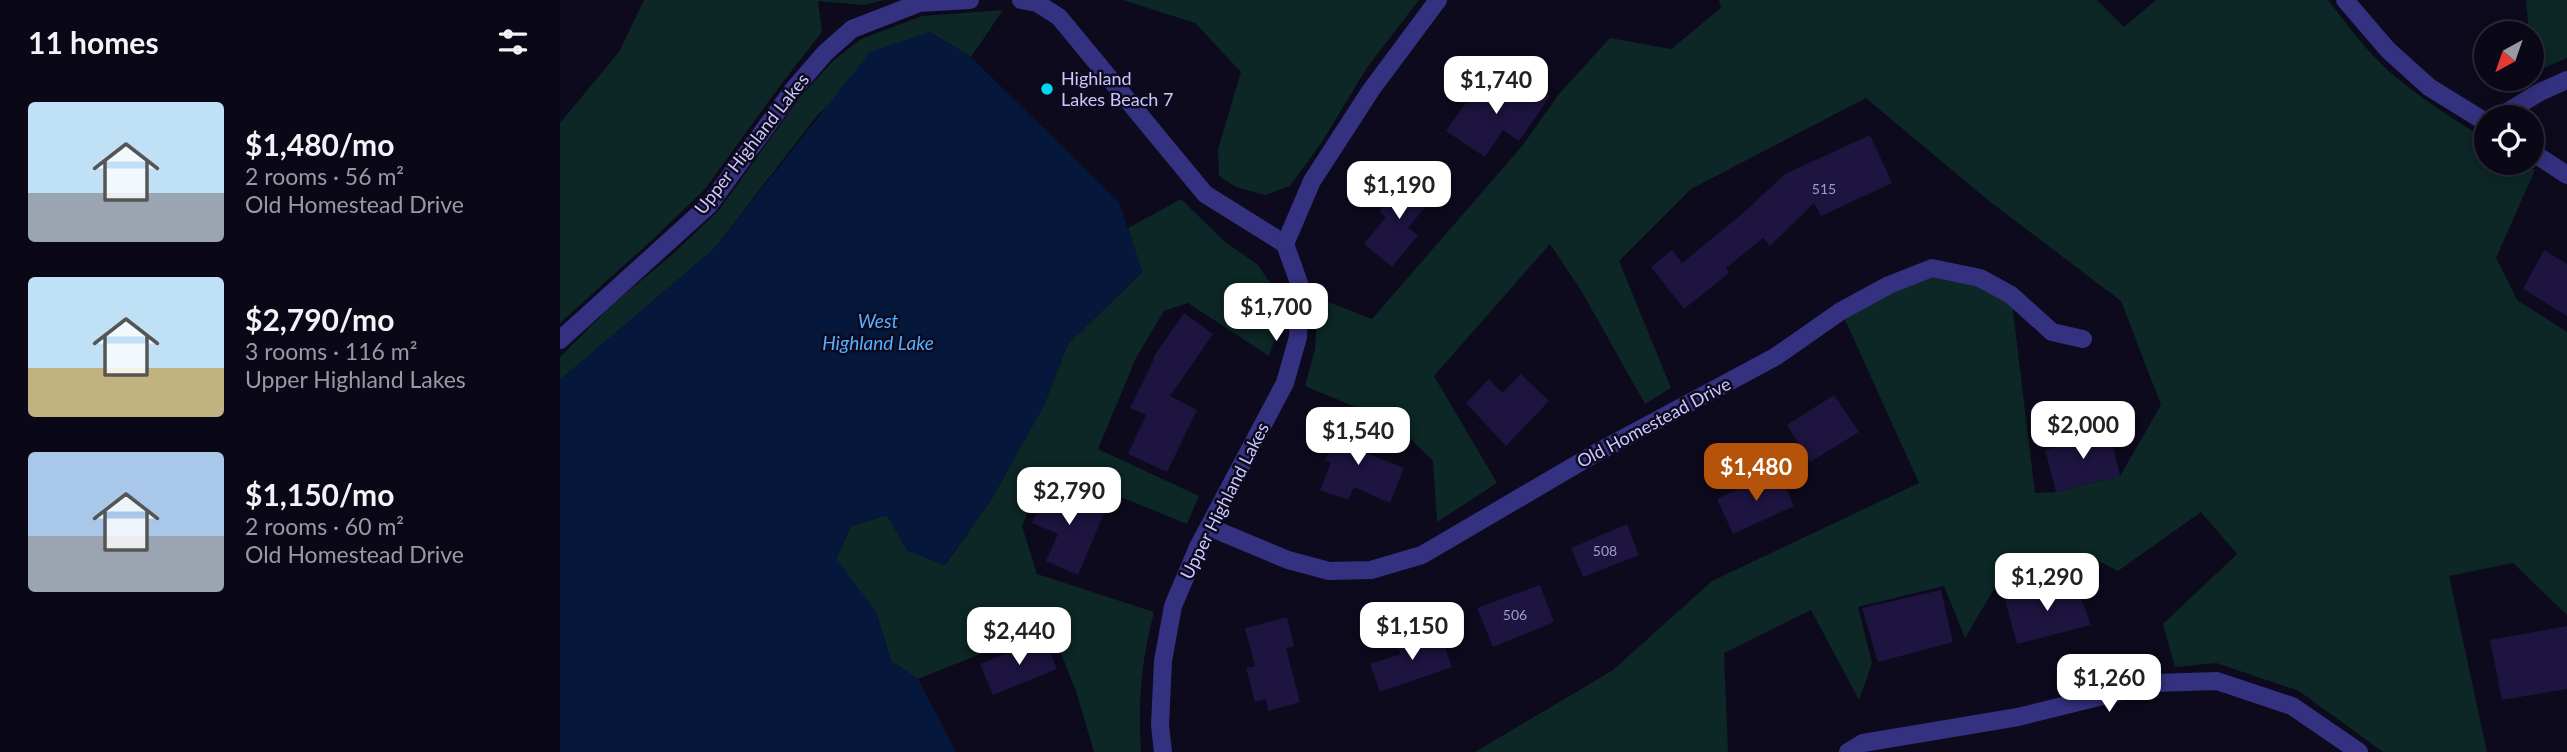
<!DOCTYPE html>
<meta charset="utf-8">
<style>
body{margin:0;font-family:Lato,sans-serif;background:#13111f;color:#f1f3f6;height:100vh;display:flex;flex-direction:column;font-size:26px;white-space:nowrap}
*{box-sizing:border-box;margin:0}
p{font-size:23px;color:#999aa1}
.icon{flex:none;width:38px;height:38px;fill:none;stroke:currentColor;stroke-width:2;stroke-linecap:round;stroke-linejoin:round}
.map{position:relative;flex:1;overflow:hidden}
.panel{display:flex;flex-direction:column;background:#0a0816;width:560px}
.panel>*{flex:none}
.needle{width:46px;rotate:220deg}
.tools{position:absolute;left:1914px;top:21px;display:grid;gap:14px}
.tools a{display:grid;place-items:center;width:70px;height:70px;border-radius:50%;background:#0a0816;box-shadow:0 4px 18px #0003,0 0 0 2px #2a2935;font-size:35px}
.price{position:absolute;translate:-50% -60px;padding:0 16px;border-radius:14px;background:#fff;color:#222;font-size:23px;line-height:46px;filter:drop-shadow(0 2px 4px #0008)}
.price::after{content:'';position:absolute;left:50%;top:42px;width:21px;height:16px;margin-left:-10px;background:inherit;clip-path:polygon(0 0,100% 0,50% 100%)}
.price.selected{background:#b45309;color:#fff}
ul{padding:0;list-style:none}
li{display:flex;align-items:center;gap:21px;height:175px;padding:0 28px}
li span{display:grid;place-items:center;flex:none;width:196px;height:140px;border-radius:7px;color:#555}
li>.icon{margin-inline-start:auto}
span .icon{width:84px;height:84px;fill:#fffc;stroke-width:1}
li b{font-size:30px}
h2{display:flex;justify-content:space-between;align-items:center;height:84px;padding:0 28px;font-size:30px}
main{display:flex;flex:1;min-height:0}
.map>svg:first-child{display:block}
</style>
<main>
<section class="panel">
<h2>11 homes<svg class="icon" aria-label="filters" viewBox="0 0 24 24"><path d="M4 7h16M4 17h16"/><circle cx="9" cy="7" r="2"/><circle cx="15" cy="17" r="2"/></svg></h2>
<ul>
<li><span style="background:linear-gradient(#bfe0f5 65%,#9aa5b1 0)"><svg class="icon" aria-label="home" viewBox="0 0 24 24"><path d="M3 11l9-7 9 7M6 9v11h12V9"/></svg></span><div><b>$1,480/mo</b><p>2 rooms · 56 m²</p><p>Old Homestead Drive</p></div></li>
<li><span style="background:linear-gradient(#bfe0f5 65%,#c2b280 0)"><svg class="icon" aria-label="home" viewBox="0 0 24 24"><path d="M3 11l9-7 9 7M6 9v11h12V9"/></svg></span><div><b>$2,790/mo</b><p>3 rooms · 116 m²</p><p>Upper Highland Lakes</p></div></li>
<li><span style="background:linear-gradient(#a9c7e8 60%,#9aa5b1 0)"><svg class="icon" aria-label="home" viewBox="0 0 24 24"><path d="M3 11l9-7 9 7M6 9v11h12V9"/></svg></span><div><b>$1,150/mo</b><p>2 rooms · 60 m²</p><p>Old Homestead Drive</p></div></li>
</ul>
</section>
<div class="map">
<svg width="2007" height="752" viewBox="0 0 2007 752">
<rect width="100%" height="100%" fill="#0d0a1d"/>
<g fill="#0c2726">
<path d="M 84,0 L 324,0 L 304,5 L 258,1 L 262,32 L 222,83 L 145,189 L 92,240 L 0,323 L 0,123 L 59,52 Z"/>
<path d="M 563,0 L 859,0 L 806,69 L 762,142 L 730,186 L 705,195 L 676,187 L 659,176 L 658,149 L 681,72 L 635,23 Z"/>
<path d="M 1159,0 L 1537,0 L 1564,27 L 1596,0 L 1768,0 C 1789,27 1810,56 1837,78 C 1865,101 1896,121 1927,140 L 1927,163 L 1963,163 L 1975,170 L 1936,258 L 1957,300 L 2007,332 L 2007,615 L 1953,563 L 1889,576 L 1927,752 L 1823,752 L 1739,691 L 1656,663 L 1615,667 L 1603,624 L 1677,554 L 1641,512 L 1558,571 L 1527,555 L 1440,579 L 1405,638 L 1384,586 L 1298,607 L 1312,663 L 1299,700 L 1251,610 L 1164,653 L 1168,752 L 915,752 L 1053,670 L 1152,581 L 1359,483 L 1281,311 L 1372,268 L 1451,295 L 1475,493 L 1496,492 L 1560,476 L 1601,405 L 1561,301 L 1429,201 L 1306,98 L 1131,189 L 1059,261 L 1111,388 L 1085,404 L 1022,292 L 990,244 L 874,376 L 937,483 L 877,522 L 873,461 L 834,423 L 745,386 L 755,349 L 758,298 L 812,319 L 963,145 L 999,94 L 1050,38 L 1111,49 L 1161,8 Z"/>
<path d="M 1966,0 L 2007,0 L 2007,58 L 1984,68 L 1972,40 L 1972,33 L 1969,33 Z"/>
<path d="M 443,10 L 411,57 L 370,32 L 259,113 L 154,249 L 0,380 L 0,357 L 54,303 L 113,254 L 159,210 L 240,97 L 274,60 L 301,39 L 362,16 Z"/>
<path d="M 621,199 L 665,242 L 697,264 L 713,287 L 720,324 L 709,356 L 628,303 L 604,311 L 576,358 L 538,449 L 639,496 L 627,524 L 487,467 L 462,526 L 477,574 L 594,612 C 581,664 578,698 581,752 L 534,752 L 516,691 L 490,626 L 358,679 L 331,661 L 316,612 L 276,559 L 291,526 L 327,515 L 347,550 L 385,565 L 431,500 L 484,405 L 508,344 L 582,272 L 568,228 Z"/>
</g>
<path fill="#05183b" d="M 370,32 L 411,57 L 559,202 L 582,271 L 508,344 L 484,405 L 431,500 L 384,565 L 347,550 L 327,515 L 291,526 L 276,558 L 316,612 L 331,661 L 358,679 L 396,752 L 0,752 L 0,380 L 154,249 L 310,52 Z"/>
<g fill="#1d143f">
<path d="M 966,81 L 990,96 L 959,141 L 943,130 L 925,157 L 886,131 L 920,83 L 950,102 Z"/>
<path d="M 1310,135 L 1332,183 L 1261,216 L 1254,203 L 1210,246 L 1203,238 L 1166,268 L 1169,273 L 1124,309 L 1091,267 L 1112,250 L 1122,263 L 1182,214 L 1225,174 Z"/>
<path d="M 849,175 L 875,195 L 848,228 L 858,235 L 832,267 L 804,244 L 826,217 L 819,212 Z"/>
<path d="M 1984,250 L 2007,264 L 2007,316 L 1963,289 Z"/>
<path d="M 624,313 L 653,334 L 610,396 L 637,410 L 607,472 L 568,454 L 586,415 L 570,408 L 594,359 L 593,358 Z"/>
<path d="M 961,374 L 989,401 L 946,446 L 906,403 L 929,379 L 942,393 Z"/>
<path d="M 1274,395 L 1299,432 L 1250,462 L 1227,425 Z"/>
<path d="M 781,421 L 814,433 L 806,453 L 844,468 L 830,503 L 794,487 L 788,500 L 760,490 L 771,463 L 765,460 Z"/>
<path d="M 1549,429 L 1560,476 L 1496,492 L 1485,450 L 1499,446 L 1498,443 Z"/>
<path d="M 1218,471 L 1234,506 L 1173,534 L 1157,499 Z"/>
<path d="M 489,484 L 546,509 L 518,575 L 486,561 L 498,534 L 472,523 Z"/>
<path d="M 1067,524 L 1079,555 L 1023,577 L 1011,548 Z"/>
<path d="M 1515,581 L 1531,625 L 1457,644 L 1445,600 Z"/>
<path d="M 980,585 L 994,622 L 933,647 L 917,608 Z"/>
<path d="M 1381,590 L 1393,642 L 1318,662 L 1302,608 Z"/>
<path d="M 727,617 L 734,646 L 726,648 L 740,702 L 708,711 L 706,699 L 695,702 L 686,668 L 695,666 L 685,628 Z"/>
<path d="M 2007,626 L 2007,689 L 1942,700 L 1930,640 Z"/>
<path d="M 879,630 L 892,667 L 820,692 L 810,664 L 841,654 L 836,644 Z"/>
<path d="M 484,638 L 497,669 L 433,695 L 420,664 Z"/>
</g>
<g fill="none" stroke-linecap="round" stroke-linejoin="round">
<g stroke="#343180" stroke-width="18">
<path d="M 461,0 L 477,3 L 499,17 L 645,194 L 725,244 L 739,283 L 738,337 L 725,383 L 638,547 L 613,606 L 603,661 L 600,725 L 603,752"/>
<path d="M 1785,0 L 1828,50 L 1869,87 L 1927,123"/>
<path d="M 1939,117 L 1980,92 L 2007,80"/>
<path d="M 1972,152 L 2007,175"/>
<path d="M 725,244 L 752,181 L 811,90 L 878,0"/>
<path d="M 0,340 L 149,205 L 233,90 L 265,53 L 292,29 L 359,3 L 410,0"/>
<path d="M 649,527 L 728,560 L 769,571 L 811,570 L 862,555 L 1036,453 L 1215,357 L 1281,311 L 1329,285 L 1372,268 L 1420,278 L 1451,295 L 1492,332 L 1523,339"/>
<path d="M 1288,752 L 1303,743 L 1458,717 L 1595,683 L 1657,681 L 1732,706 L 1799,752"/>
</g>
</g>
<circle fill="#00d8f1" stroke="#0d0a1d" stroke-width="2.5" cx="487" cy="89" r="7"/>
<g text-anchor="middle" stroke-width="5" stroke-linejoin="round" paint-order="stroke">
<g font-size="14" fill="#a09acf">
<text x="1264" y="194">515</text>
<text x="1045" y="556">508</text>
<text x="955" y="620">506</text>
</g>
<g font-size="18" fill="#ccc6ff" stroke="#0d0a1d" text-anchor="start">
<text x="501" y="85">Highland<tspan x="501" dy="21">Lakes Beach 7</tspan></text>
</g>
<g font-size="18" fill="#ccc6ff" stroke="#0d0a1d">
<text transform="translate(192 144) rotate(-52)" y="6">Upper Highland Lakes</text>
<text transform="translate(1094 423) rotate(-28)" y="6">Old Homestead Drive</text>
<text transform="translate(665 501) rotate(-63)" y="6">Upper Highland Lakes</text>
</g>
<g font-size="19" font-style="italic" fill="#54afff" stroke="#0d0a1d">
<text x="318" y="328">West<tspan x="318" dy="22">Highland Lake</tspan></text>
</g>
</g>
</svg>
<div class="tools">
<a><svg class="needle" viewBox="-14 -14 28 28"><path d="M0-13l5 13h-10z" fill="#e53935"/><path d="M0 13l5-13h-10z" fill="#999aa1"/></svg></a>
<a><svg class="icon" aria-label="locate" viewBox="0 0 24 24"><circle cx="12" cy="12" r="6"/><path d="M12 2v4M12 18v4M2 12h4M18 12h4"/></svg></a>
</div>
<b class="price" style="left:936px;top:116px">$1,740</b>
<b class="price" style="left:839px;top:221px">$1,190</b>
<b class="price" style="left:716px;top:343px">$1,700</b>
<b class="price" style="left:1523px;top:461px">$2,000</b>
<b class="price" style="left:798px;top:467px">$1,540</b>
<b class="price selected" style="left:1196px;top:503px">$1,480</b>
<b class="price" style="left:509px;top:527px">$2,790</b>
<b class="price" style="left:1487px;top:613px">$1,290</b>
<b class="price" style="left:852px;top:662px">$1,150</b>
<b class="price" style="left:459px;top:667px">$2,440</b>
<b class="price" style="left:1549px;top:714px">$1,260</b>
</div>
</main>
